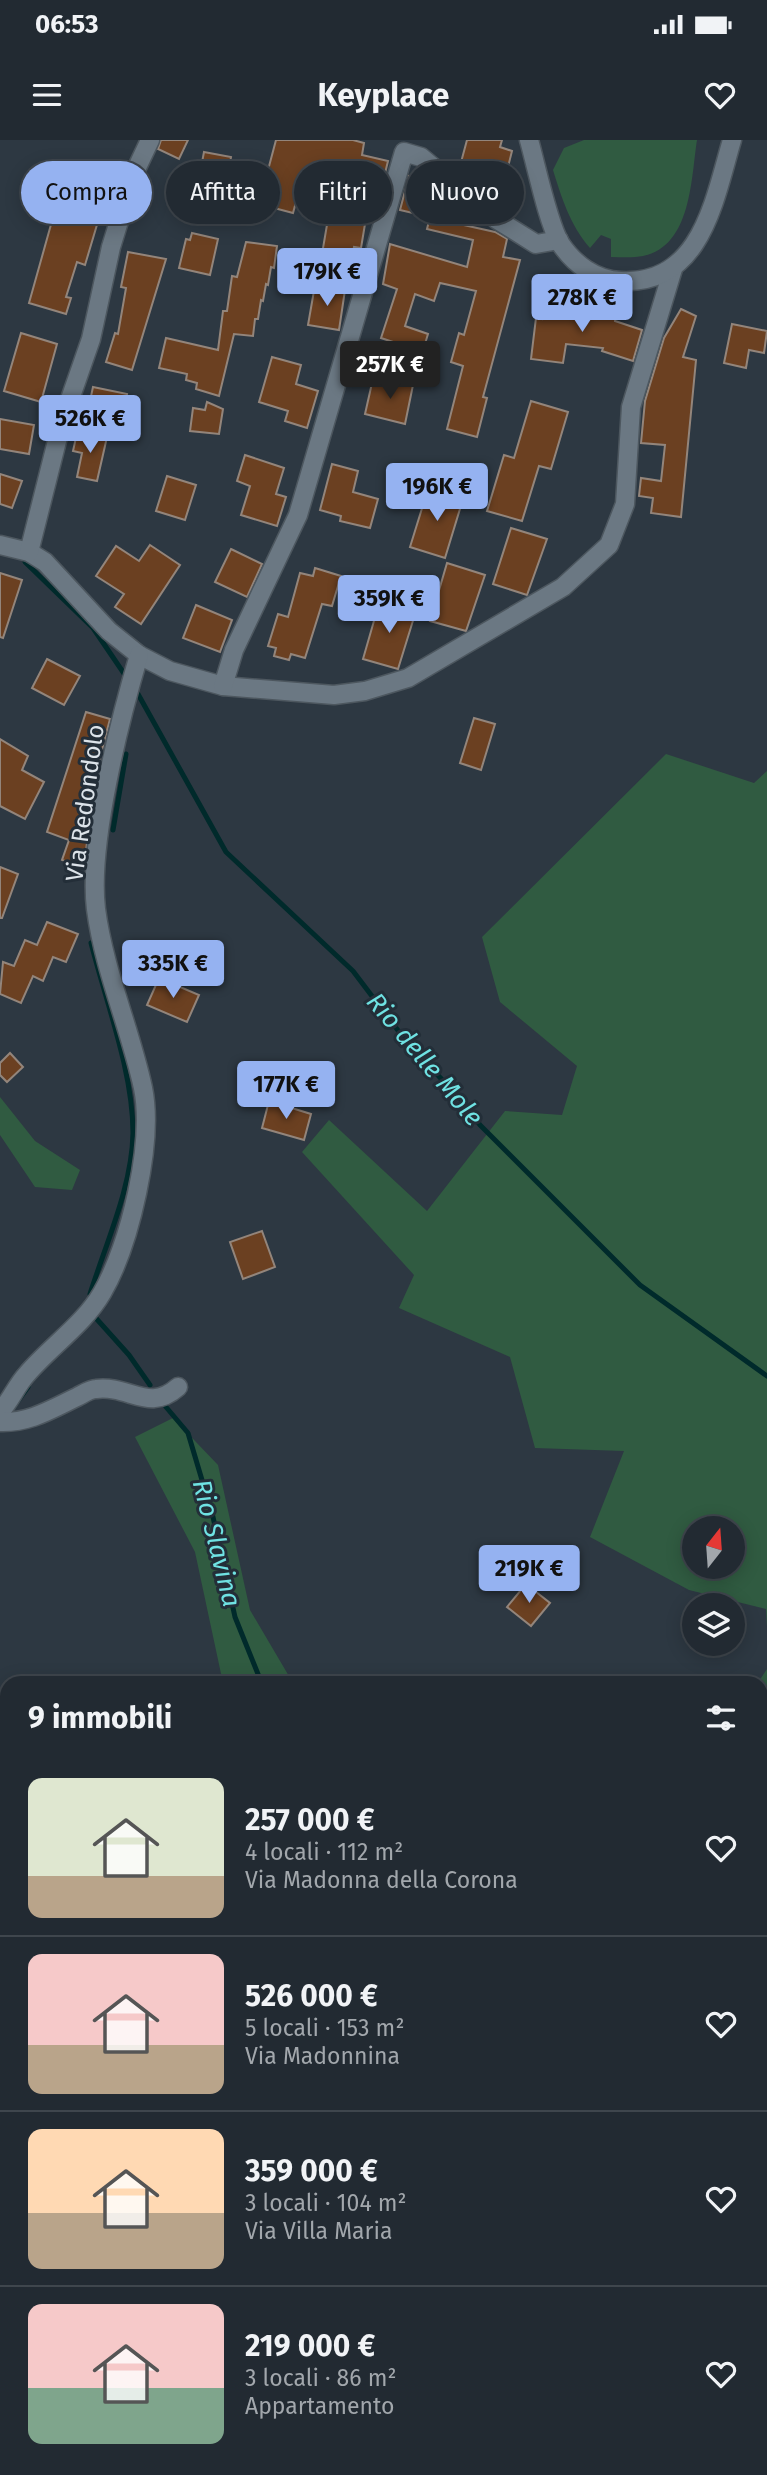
<!DOCTYPE html>
<html lang="it">
<meta charset="utf-8">
<style>
body{margin:0;font-family:"Fira Sans",sans-serif;background:#2e363e;color:#f1f3f6;height:100vh;display:flex;flex-direction:column;font-size:26px;white-space:nowrap}
*{box-sizing:border-box;margin:0}
p{font-size:23px;color:#a2a7ac}
.icon{flex:none;width:38px;height:38px;fill:none;stroke:currentColor;stroke-width:2;stroke-linecap:round;stroke-linejoin:round}
.map{position:relative;flex:1;overflow:hidden}
.sheet{position:absolute;left:0px;top:1536px;width:768px;height:800px;display:flex;flex-direction:column;background:#222a32;border-radius:21px 21px 0 0;box-shadow:0 4px 18px #0003,0 0 0 2px #3f464d}
.sheet>*{flex:none}
.guide{position:absolute;left:21px;top:21px;width:726px;height:63px;display:flex;gap:14px}
.needle{width:46px;rotate:17deg}
.controls{position:absolute;left:682px;top:1376px;display:grid;gap:14px}
.controls a{display:grid;place-items:center;width:63px;height:63px;border-radius:50%;background:#222a32;box-shadow:0 4px 18px #0003,0 0 0 2px #3f464d;font-size:35px}
.price{position:absolute;translate:-50% -60px;padding:0 16px;border-radius:7px;background:#95b2f1;color:#111;font-size:23px;line-height:46px;filter:drop-shadow(0 2px 4px #0008)}
.price::after{content:'';position:absolute;left:50%;top:42px;width:21px;height:16px;margin-left:-10px;background:inherit;clip-path:polygon(0 0,100% 0,50% 100%)}
.price.active{background:#222;color:#fff}
ul{padding:0;list-style:none}
li{display:flex;align-items:center;gap:21px;height:175px;padding:0 28px}
li+li{border-top:2px solid #3f464d}
li span{display:grid;place-items:center;flex:none;width:196px;height:140px;border-radius:14px;color:#555}
li>.icon{margin-inline-start:auto}
span .icon{width:84px;height:84px;fill:#fffc;stroke-width:1}
li b{font-size:30px}
h2{display:flex;justify-content:space-between;align-items:center;height:84px;padding:0 28px;font-size:30px}
.pill{padding:0 24px;border-radius:32px;background:#222a32;box-shadow:0 4px 18px #0003,0 0 0 2px #3f464d;font-size:24px;line-height:63px}
.pill.active{background:#95b2f1;color:#111}
.status{display:flex;justify-content:space-between;align-items:center;height:49px;padding:0 35px;background:#222a32;direction:ltr}
.status svg{height:19px;fill:currentColor}
header{display:flex;justify-content:space-between;align-items:center;height:91px;padding:0 28px;background:#222a32;font-size:32px;font-weight:700}
.map>svg:first-child{display:block}
</style>
<div class="status"><b>06:53</b><svg viewBox="0 0 49 12"><path d="M0 12V9h3v3zM5 12V6h3v6zM10 12V3h3v9zM15 12V0h3v12zM26 1h20v11H26zM47 4h2v5h-2z"/></svg></div>
<header><svg class="icon" aria-label="menu" viewBox="0 0 24 24"><path d="M4 6h16M4 12h16M4 18h16"/></svg>Keyplace<svg class="icon" aria-label="heart" viewBox="0 0 24 24"><path d="M12 20l-8-8c-3-5 5-10 8-4 3-6 11-1 8 4z"/></svg></header>
<div class="map">
<svg width="767" height="2335" viewBox="0 0 767 2335">
<rect width="100%" height="100%" fill="#2d3842"/>
<g fill="#305b41" fill-rule="evenodd">
<path d="M 584,0 L 697,0 C 691,37 692,106 643,116 C 633,118 621,117 611,117 L 611,99 L 601,95 L 590,108 C 570,85 562,59 553,30 L 564,8 Z"/>
<path d="M 666,614 L 754,643 L 767,631 L 767,1487 L 766,1469 L 689,1450 L 590,1397 L 624,1311 L 535,1308 L 510,1217 L 399,1168 L 414,1135 L 302,1012 L 329,980 L 427,1071 L 505,971 L 562,975 L 577,926 L 500,862 L 482,797 ZM 695,1388 L 733,1388 L 733,1426 L 695,1426 Z"/>
<path d="M 0,957 L 35,1001 L 80,1030 L 72,1050 L 35,1047 L 0,995 Z"/>
<path d="M 173,1278 L 218,1325 L 250,1470 L 293,1543 L 223,1543 L 195,1412 L 135,1297 Z"/>
<path d="M 767,1529 L 767,1717 L 761,1721 L 761,1544 L 757,1544 Z"/>
<path d="M 761,2019 L 767,2022 L 767,2335 L 437,2335 L 435,2329 L 761,2329 Z"/>
<path d="M 7,2193 L 7,2329 L 84,2329 L 79,2335 L 0,2335 L 0,2202 Z"/>
</g>
<g fill="none" stroke-linecap="round" stroke-linejoin="round">
<g stroke="#002a2b" stroke-width="5">
<path d="M 25,422 L 93,488 L 125,535"/>
<path d="M 138,554 L 226,712 L 353,831 L 406,901 L 461,960 L 480,985 L 640,1145 L 767,1236"/>
<path d="M 113,690 L 126,614"/>
<path d="M 90,1154 C 106,1103 132,1047 133,993 C 133,932 106,862 91,803"/>
<path d="M 94,1176 L 129,1215 L 150,1245"/>
<path d="M 166,1267 L 188,1293 L 213,1377 L 235,1477 L 262,1544"/>
<path d="M 7,1276 L 28,1247"/>
<path d="M 761,2048 L 767,2051"/>
</g>
</g>
<g fill="#6b4021" stroke="#93857b" stroke-width="2">
<path d="M 161,0 L 188,0 L 179,19 L 158,9 Z"/>
<path d="M 276,0 L 353,0 L 364,3 L 362,15 L 388,21 L 378,62 L 369,60 L 361,108 L 354,107 L 351,125 L 321,120 L 329,73 L 348,77 L 356,41 L 305,29 L 293,73 L 259,64 Z"/>
<path d="M 467,0 L 502,0 L 500,7 L 512,11 L 505,39 L 460,26 Z"/>
<path d="M 204,12 L 231,17 L 223,64 L 195,59 Z"/>
<path d="M 409,36 L 434,43 L 438,46 L 436,55 L 454,59 L 464,67 L 459,84 L 495,92 L 507,99 L 503,117 L 520,120 L 483,257 L 487,258 L 477,297 L 447,289 L 463,226 L 451,222 L 459,193 L 464,195 L 476,151 L 440,143 L 434,161 L 415,154 L 405,186 L 428,194 L 421,217 L 397,210 L 399,204 L 381,198 L 397,149 L 383,144 L 390,104 L 467,127 L 473,100 L 427,89 L 430,77 L 400,70 Z"/>
<path d="M 59,56 L 102,68 L 85,125 L 77,122 L 66,157 L 71,158 L 66,174 L 29,163 Z"/>
<path d="M 192,93 L 218,99 L 210,135 L 179,128 L 186,99 L 190,100 Z"/>
<path d="M 246,102 L 277,106 L 274,128 L 271,127 L 268,145 L 266,144 L 263,161 L 261,160 L 258,179 L 255,179 L 253,196 L 234,194 L 219,256 L 196,249 L 197,243 L 186,240 L 187,234 L 159,228 L 166,198 L 218,210 L 223,171 L 227,171 L 232,136 L 237,137 Z"/>
<path d="M 128,112 L 166,119 L 132,230 L 106,222 L 115,193 L 118,194 L 126,148 L 121,147 Z"/>
<path d="M 315,145 L 345,150 L 339,190 L 308,185 Z"/>
<path d="M 543,167 L 616,172 L 615,181 L 642,190 L 633,221 L 602,211 L 603,208 L 566,204 L 563,223 L 531,219 L 536,178 L 542,179 Z"/>
<path d="M 681,169 L 696,176 L 683,217 L 696,220 L 681,377 L 651,373 L 653,358 L 639,356 L 641,338 L 661,341 L 665,305 L 641,303 L 645,261 L 664,198 Z"/>
<path d="M 732,184 L 767,191 L 764,213 L 749,210 L 746,228 L 724,223 Z"/>
<path d="M 21,193 L 57,204 L 41,262 L 4,251 Z"/>
<path d="M 272,217 L 301,225 L 296,244 L 318,251 L 307,288 L 285,281 L 288,271 L 259,262 Z"/>
<path d="M 387,239 L 413,245 L 405,284 L 365,274 L 372,243 L 386,246 Z"/>
<path d="M 93,247 L 127,254 L 121,285 L 87,275 Z"/>
<path d="M 531,261 L 568,272 L 551,329 L 539,326 L 522,381 L 487,371 L 504,315 L 514,318 Z"/>
<path d="M 207,262 L 223,269 L 219,294 L 190,291 L 193,268 L 205,270 Z"/>
<path d="M 0,279 L 34,285 L 29,314 L 0,309 Z"/>
<path d="M 77,293 L 107,297 L 97,341 L 77,337 L 82,313 L 73,311 Z"/>
<path d="M 245,315 L 284,328 L 276,354 L 286,357 L 277,386 L 241,375 L 250,346 L 237,341 Z"/>
<path d="M 332,324 L 358,331 L 353,352 L 378,359 L 370,388 L 340,381 L 341,376 L 320,370 Z"/>
<path d="M 0,334 L 22,341 L 12,368 L 0,364 Z"/>
<path d="M 167,336 L 196,345 L 185,380 L 156,371 Z"/>
<path d="M 428,349 L 463,359 L 445,418 L 410,407 Z"/>
<path d="M 511,388 L 547,399 L 527,455 L 493,444 Z"/>
<path d="M 150,405 L 180,425 L 141,484 L 115,467 L 124,454 L 96,436 L 116,406 L 139,421 Z"/>
<path d="M 231,409 L 262,424 L 247,457 L 215,442 Z"/>
<path d="M 447,423 L 485,435 L 466,491 L 430,481 Z"/>
<path d="M 315,428 L 341,436 L 332,466 L 322,464 L 305,518 L 291,514 L 289,520 L 274,516 L 276,508 L 268,506 L 278,474 L 288,477 L 300,433 L 313,436 Z"/>
<path d="M 0,433 L 22,440 L 3,498 L 0,497 Z"/>
<path d="M 380,460 L 416,471 L 398,529 L 363,519 Z"/>
<path d="M 196,465 L 232,480 L 220,512 L 183,498 Z"/>
<path d="M 47,519 L 80,536 L 64,565 L 32,548 Z"/>
<path d="M 86,572 L 110,579 L 83,683 L 89,685 L 84,728 L 62,720 L 69,700 L 47,692 Z"/>
<path d="M 474,578 L 495,584 L 481,630 L 460,623 Z"/>
<path d="M 0,599 L 28,616 L 22,630 L 44,642 L 25,679 L 0,666 Z"/>
<path d="M 0,727 L 18,734 L 2,778 L 0,778 Z"/>
<path d="M 47,782 L 78,794 L 66,822 L 53,817 L 43,841 L 33,836 L 21,863 L 0,854 L 3,822 L 14,826 L 25,800 L 37,805 Z"/>
<path d="M 159,838 L 199,855 L 187,882 L 147,865 Z"/>
<path d="M 10,913 L 23,927 L 7,942 L 0,935 L 0,923 Z"/>
<path d="M 269,961 L 311,974 L 304,1000 L 262,988 Z"/>
<path d="M 262,1091 L 275,1127 L 243,1139 L 230,1102 Z"/>
<path d="M 526,1444 L 550,1463 L 531,1486 L 507,1467 Z"/>
</g>
<g fill="none" stroke-linecap="round" stroke-linejoin="round">
<defs>
<g id="minor">
<path d="M 0,405 L 29,412 L 45,422 L 109,491 L 139,515 L 170,531 L 223,546 L 334,555 L 365,551 L 408,538 L 563,447 L 609,405 L 625,364 L 631,267 L 673,129"/>
<path d="M 29,412 L 61,285 L 91,199 L 111,107 L 133,36 L 150,0"/>
<path d="M 223,546 L 234,510 L 298,375 L 404,12 L 421,17 L 496,79 L 536,104 L 559,100"/>
<path d="M 0,1272 C 11,1260 16,1246 27,1234 C 50,1207 84,1184 102,1153 C 130,1105 154,1002 143,948 C 130,888 104,830 96,769 C 88,704 120,579 139,515"/>
<path d="M 0,1282 C 29,1283 50,1270 77,1257 C 83,1254 90,1249 96,1249 C 130,1245 149,1273 178,1247"/>
<path d="M 761,1599 L 767,1595"/>
<path d="M 761,1638 L 767,1632"/>
<path d="M 761,1766 L 767,1753"/>
<path d="M 0,1855 L 7,1856"/>
<path d="M 0,2236 L 7,2224"/>
</g>
<path id="tertiary" d="M 529,0 C 536,25 548,83 560,103 C 574,124 595,140 621,141 C 701,145 714,61 732,0"/>
</defs>
<use href="#minor" stroke="#4d575f" stroke-width="21"/>
<use href="#tertiary" stroke="#4d575f" stroke-width="21"/>
<use href="#minor" stroke="#6b7883" stroke-width="18"/>
<use href="#tertiary" stroke="#6b7883" stroke-width="18"/>
</g>
<g text-anchor="middle" stroke-width="6" stroke-linejoin="round" paint-order="stroke">
<g font-size="24" fill="#dce3e9" stroke="#232e38">
<text transform="translate(85 663) rotate(-82)" y="8">Via Redondolo</text>
</g>
<g font-size="26" font-style="italic" fill="#6fe2e3" stroke="#232e38">
<text transform="translate(425 919) rotate(50)" y="9">Rio delle Mole</text>
<text transform="translate(217 1403) rotate(76)" y="9">Rio Slavina</text>
</g>
</g>
</svg>
<div class="controls">
<a><svg class="needle" viewBox="-14 -14 28 28"><path d="M0-13l5 13h-10z" fill="#e53935"/><path d="M0 13l5-13h-10z" fill="#a2a7ac"/></svg></a>
<a><svg class="icon" aria-label="layers" viewBox="0 0 24 24"><path d="M12 4l9 5-9 5-9-5zM3 14l9 5 9-5"/></svg></a>
</div>
<b class="price" style="left:327px;top:168px">179K €</b>
<b class="price" style="left:582px;top:194px">278K €</b>
<b class="price active" style="left:390px;top:261px">257K €</b>
<b class="price" style="left:90px;top:315px">526K €</b>
<b class="price" style="left:437px;top:383px">196K €</b>
<b class="price" style="left:389px;top:495px">359K €</b>
<b class="price" style="left:173px;top:860px">335K €</b>
<b class="price" style="left:286px;top:981px">177K €</b>
<b class="price" style="left:529px;top:1465px">219K €</b>
<div class="guide">
<a class="pill active">Compra</a>
<a class="pill">Affitta</a>
<a class="pill">Filtri</a>
<a class="pill">Nuovo</a>
</div>
<section class="sheet">
<h2>9 immobili<svg class="icon" aria-label="filters" viewBox="0 0 24 24"><path d="M4 7h16M4 17h16"/><circle cx="9" cy="7" r="2"/><circle cx="15" cy="17" r="2"/></svg></h2>
<ul>
<li><span style="background:linear-gradient(#dfe7d0 70%,#b9a48a 0)"><svg class="icon" aria-label="home" viewBox="0 0 24 24"><path d="M3 11l9-7 9 7M6 9v11h12V9"/></svg></span><div><b>257 000 €</b><p>4 locali · 112 m²</p><p>Via Madonna della Corona</p></div><svg class="icon" aria-label="heart" viewBox="0 0 24 24"><path d="M12 20l-8-8c-3-5 5-10 8-4 3-6 11-1 8 4z"/></svg></li>
<li><span style="background:linear-gradient(#f6c9c9 65%,#b9a48a 0)"><svg class="icon" aria-label="home" viewBox="0 0 24 24"><path d="M3 11l9-7 9 7M6 9v11h12V9"/></svg></span><div><b>526 000 €</b><p>5 locali · 153 m²</p><p>Via Madonnina</p></div><svg class="icon" aria-label="heart" viewBox="0 0 24 24"><path d="M12 20l-8-8c-3-5 5-10 8-4 3-6 11-1 8 4z"/></svg></li>
<li><span style="background:linear-gradient(#ffd9b3 60%,#b9a48a 0)"><svg class="icon" aria-label="home" viewBox="0 0 24 24"><path d="M3 11l9-7 9 7M6 9v11h12V9"/></svg></span><div><b>359 000 €</b><p>3 locali · 104 m²</p><p>Via Villa Maria</p></div><svg class="icon" aria-label="heart" viewBox="0 0 24 24"><path d="M12 20l-8-8c-3-5 5-10 8-4 3-6 11-1 8 4z"/></svg></li>
<li><span style="background:linear-gradient(#f6c9c9 60%,#7fa58c 0)"><svg class="icon" aria-label="home" viewBox="0 0 24 24"><path d="M3 11l9-7 9 7M6 9v11h12V9"/></svg></span><div><b>219 000 €</b><p>3 locali · 86 m²</p><p>Appartamento</p></div><svg class="icon" aria-label="heart" viewBox="0 0 24 24"><path d="M12 20l-8-8c-3-5 5-10 8-4 3-6 11-1 8 4z"/></svg></li>
</ul>
</section>
</div>
